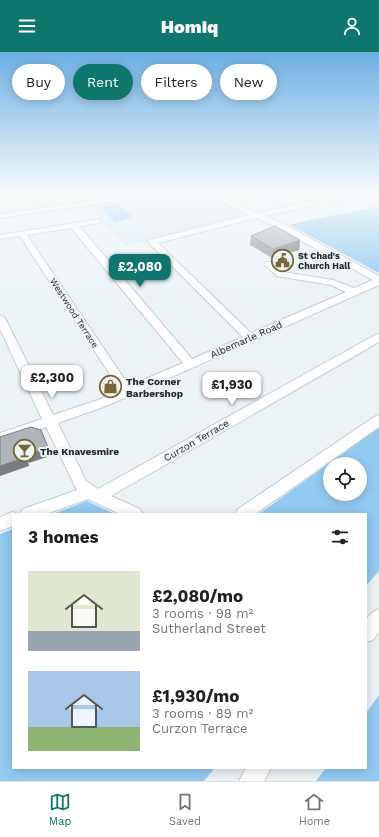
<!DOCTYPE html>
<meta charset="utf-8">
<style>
body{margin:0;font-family:"Work Sans",sans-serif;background:#f2f2f2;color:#202124;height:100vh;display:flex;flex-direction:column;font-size:15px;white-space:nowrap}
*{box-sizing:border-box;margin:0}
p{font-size:13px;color:#757577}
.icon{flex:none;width:22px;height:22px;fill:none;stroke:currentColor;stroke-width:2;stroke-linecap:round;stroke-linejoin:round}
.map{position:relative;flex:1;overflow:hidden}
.drawer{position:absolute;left:12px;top:461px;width:355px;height:256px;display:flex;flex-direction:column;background:#fff;border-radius:0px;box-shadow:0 2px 10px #0003}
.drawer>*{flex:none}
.hud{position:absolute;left:12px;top:12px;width:355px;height:36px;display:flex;gap:8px}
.buttons{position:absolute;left:323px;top:405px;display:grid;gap:8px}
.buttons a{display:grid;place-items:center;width:44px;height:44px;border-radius:50%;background:#fff;box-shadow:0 2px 10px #0003;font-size:20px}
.price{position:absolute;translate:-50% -34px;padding:0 9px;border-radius:8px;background:#fff;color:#222;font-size:13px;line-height:26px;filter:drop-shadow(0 1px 2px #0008)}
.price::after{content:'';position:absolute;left:50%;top:24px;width:12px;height:9px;margin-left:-6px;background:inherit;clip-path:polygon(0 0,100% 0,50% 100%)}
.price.current{background:#0f766e;color:#fff}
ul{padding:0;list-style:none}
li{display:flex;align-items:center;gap:12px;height:100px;padding:0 16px}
li span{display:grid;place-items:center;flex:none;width:112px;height:80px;border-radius:0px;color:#555}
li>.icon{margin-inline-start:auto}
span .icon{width:48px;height:48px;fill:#fffc;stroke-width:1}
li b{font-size:17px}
h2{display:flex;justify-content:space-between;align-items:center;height:48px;padding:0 16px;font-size:17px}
.pill{padding:0 14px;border-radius:18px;background:#fff;box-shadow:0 2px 10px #0003;font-size:14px;line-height:36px}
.pill.current{background:#0f766e;color:#fff}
header{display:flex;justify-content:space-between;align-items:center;height:52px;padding:0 16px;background:#0f766e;color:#fff;font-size:18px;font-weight:800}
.tab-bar{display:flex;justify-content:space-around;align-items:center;height:56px;border-top:1px solid #e0e0e0;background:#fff;font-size:11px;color:#757577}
.tab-bar a{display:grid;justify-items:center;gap:2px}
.tab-bar .current{color:#0f766e}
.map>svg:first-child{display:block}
</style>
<header><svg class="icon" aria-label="menu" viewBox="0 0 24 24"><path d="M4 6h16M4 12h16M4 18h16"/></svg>Homiq<svg class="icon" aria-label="person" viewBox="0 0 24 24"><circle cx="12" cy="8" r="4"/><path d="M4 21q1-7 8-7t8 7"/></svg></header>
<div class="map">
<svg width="379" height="729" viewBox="0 0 379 729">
<rect width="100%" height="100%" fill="#ecf3f7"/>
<path fill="#dce9f3" d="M 180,140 L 191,140 L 241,162 L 239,165 L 125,194 L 86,154 Z"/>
<g fill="#93caf2" fill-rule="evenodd">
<path d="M 118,152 L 133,166 L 115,170 L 101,156 Z"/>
<path d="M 379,154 L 379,221 L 290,173 L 297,171 Z"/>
<path d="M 379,375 L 379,519 L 366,534 L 366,462 L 259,462 ZM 330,412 L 360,412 L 360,442 L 330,442 Z"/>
<path d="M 87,449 L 115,462 L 53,462 Z"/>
<path d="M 13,477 L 13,716 L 215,716 L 204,729 L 0,729 L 0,482 Z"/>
<path d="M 379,643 L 379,729 L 316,729 L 326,716 L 366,716 L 366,661 Z"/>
</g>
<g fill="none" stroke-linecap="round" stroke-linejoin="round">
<defs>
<g id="minor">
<path d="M 0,140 L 27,140 L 23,142 L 0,143 Z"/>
<path d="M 151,140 L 170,140 L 166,142 L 0,166 L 0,162 Z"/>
<path d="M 200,140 L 210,140 L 257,161 L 295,153 L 276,140 L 285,140 L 303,151 L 360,140 L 374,140 L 370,142 L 265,164 L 280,170 L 379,224 L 379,233 L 106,354 L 58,371 L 86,429 L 98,437 L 375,283 L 379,282 L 379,290 L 111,444 L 140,457 L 143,462 L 120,462 L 88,447 L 46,462 L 20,462 L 23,457 L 77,438 L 46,375 L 0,391 L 0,381 L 42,367 L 0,277 L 0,263 L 5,266 L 53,363 L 98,348 L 120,338 L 20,184 L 0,187 L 0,183 L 100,167 L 100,171 L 79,174 L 192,307 L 243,285 L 148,190 L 149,188 L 249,163 ZM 256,166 L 274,174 L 373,228 L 354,236 L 333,228 L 283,220 L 272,210 L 266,210 L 264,212 L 266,214 L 277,224 L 331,233 L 346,240 L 251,281 L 158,191 ZM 71,176 L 183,311 L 129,334 L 27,183 Z"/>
<path d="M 379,363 L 379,375 L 255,462 L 235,462 L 238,457 L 374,365 Z"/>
<path d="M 13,460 L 17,462 L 13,462 L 13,474 L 0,479 L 0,465 Z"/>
<path d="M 379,557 L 379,580 L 373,588 L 366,590 L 366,567 L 373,560 Z"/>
<path d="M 246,716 L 271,716 L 264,729 L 239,729 Z"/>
</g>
</defs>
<use href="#minor" stroke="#c5cbd0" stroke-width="2"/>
<use href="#minor" fill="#fff" fill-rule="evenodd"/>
</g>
<path fill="#969b9e" d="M 251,184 L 300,188 L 299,198 L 272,206 L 250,193 Z"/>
<g fill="#7a7e81">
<path d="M 300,188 L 299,198 L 272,206 L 273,197 Z"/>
<path d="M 48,395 L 50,404 L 29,411 L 26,403 Z"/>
<path d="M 27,405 L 29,414 L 0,424 L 0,414 Z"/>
</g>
<g fill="#aeb4b8" stroke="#7a7e81">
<path d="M 275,174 L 300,188 L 273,197 L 251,184 Z"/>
<path d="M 31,375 L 41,378 L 48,395 L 26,403 L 27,405 L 0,414 L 0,385 Z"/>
</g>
<linearGradient id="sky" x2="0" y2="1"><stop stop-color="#6dafe4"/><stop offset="0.58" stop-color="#f6fafb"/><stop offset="1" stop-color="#f6fafb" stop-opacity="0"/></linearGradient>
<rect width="379" height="242" fill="url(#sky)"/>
<defs>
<symbol id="civic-ring" viewBox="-11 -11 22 22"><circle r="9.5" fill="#ecf3f7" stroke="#786735" stroke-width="1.5"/><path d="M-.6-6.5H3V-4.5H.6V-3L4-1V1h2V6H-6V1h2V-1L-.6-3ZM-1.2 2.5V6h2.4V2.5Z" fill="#786735"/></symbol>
<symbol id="shop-ring" viewBox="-11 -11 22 22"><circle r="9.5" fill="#ecf3f7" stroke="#786735" stroke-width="1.5"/><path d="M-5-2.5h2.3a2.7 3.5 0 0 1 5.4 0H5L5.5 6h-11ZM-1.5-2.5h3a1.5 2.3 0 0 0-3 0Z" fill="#786735"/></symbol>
<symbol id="bar-ring" viewBox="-11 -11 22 22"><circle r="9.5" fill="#ecf3f7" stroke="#786735" stroke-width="1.5"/><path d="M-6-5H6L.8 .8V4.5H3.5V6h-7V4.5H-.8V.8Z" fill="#786735"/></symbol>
</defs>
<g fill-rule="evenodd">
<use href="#civic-ring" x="270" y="196" width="25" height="25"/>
<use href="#shop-ring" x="98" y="322" width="25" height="25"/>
<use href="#bar-ring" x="12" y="386" width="25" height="25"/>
</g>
<g text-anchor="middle" stroke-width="4" stroke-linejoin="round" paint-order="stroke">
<g font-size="9" font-weight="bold" fill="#26292a" stroke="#ecf3f7" text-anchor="start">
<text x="298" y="207">St Chad's<tspan x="298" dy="10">Church Hall</tspan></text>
</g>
<g font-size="9" fill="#26292a" stroke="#ecf3f7">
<text transform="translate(74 261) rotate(57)" y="3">Westwood Terrace</text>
</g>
<g font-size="10" fill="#26292a" stroke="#ecf3f7">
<text transform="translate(246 287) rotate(-24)" y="4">Albemarle Road</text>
<text transform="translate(196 388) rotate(-30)" y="4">Curzon Terrace</text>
</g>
<g font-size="10" font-weight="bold" fill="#26292a" stroke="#ecf3f7" text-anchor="start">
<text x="126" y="333">The Corner<tspan x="126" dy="12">Barbershop</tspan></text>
<text x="40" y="403">The Knavesmire</text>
</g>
</g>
</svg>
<div class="buttons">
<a><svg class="icon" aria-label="locate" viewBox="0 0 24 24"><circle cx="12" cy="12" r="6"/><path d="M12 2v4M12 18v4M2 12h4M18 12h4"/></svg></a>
</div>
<b class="price current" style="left:140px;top:236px">£2,080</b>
<b class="price" style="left:52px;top:347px">£2,300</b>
<b class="price" style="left:232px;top:354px">£1,930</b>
<div class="hud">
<a class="pill">Buy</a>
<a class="pill current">Rent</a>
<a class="pill">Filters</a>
<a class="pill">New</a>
</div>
<section class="drawer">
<h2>3 homes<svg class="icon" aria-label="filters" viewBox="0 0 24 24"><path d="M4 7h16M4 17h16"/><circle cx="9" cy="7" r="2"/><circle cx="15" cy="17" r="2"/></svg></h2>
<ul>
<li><span style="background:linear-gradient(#dfe7d0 75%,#9aa5b1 0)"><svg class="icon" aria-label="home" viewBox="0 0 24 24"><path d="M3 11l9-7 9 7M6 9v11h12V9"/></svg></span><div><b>£2,080/mo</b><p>3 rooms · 98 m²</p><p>Sutherland Street</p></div></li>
<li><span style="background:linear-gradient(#a9c7e8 70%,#8fb573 0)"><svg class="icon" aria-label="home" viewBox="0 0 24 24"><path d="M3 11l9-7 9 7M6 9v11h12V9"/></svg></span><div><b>£1,930/mo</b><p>3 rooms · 89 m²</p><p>Curzon Terrace</p></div></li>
</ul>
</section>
</div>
<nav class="tab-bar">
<a class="current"><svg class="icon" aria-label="map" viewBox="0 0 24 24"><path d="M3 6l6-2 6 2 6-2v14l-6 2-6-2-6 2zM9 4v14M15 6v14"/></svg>Map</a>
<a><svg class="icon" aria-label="saved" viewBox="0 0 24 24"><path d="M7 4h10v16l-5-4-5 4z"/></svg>Saved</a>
<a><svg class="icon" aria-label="home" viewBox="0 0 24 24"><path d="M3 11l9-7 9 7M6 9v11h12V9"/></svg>Home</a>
</nav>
